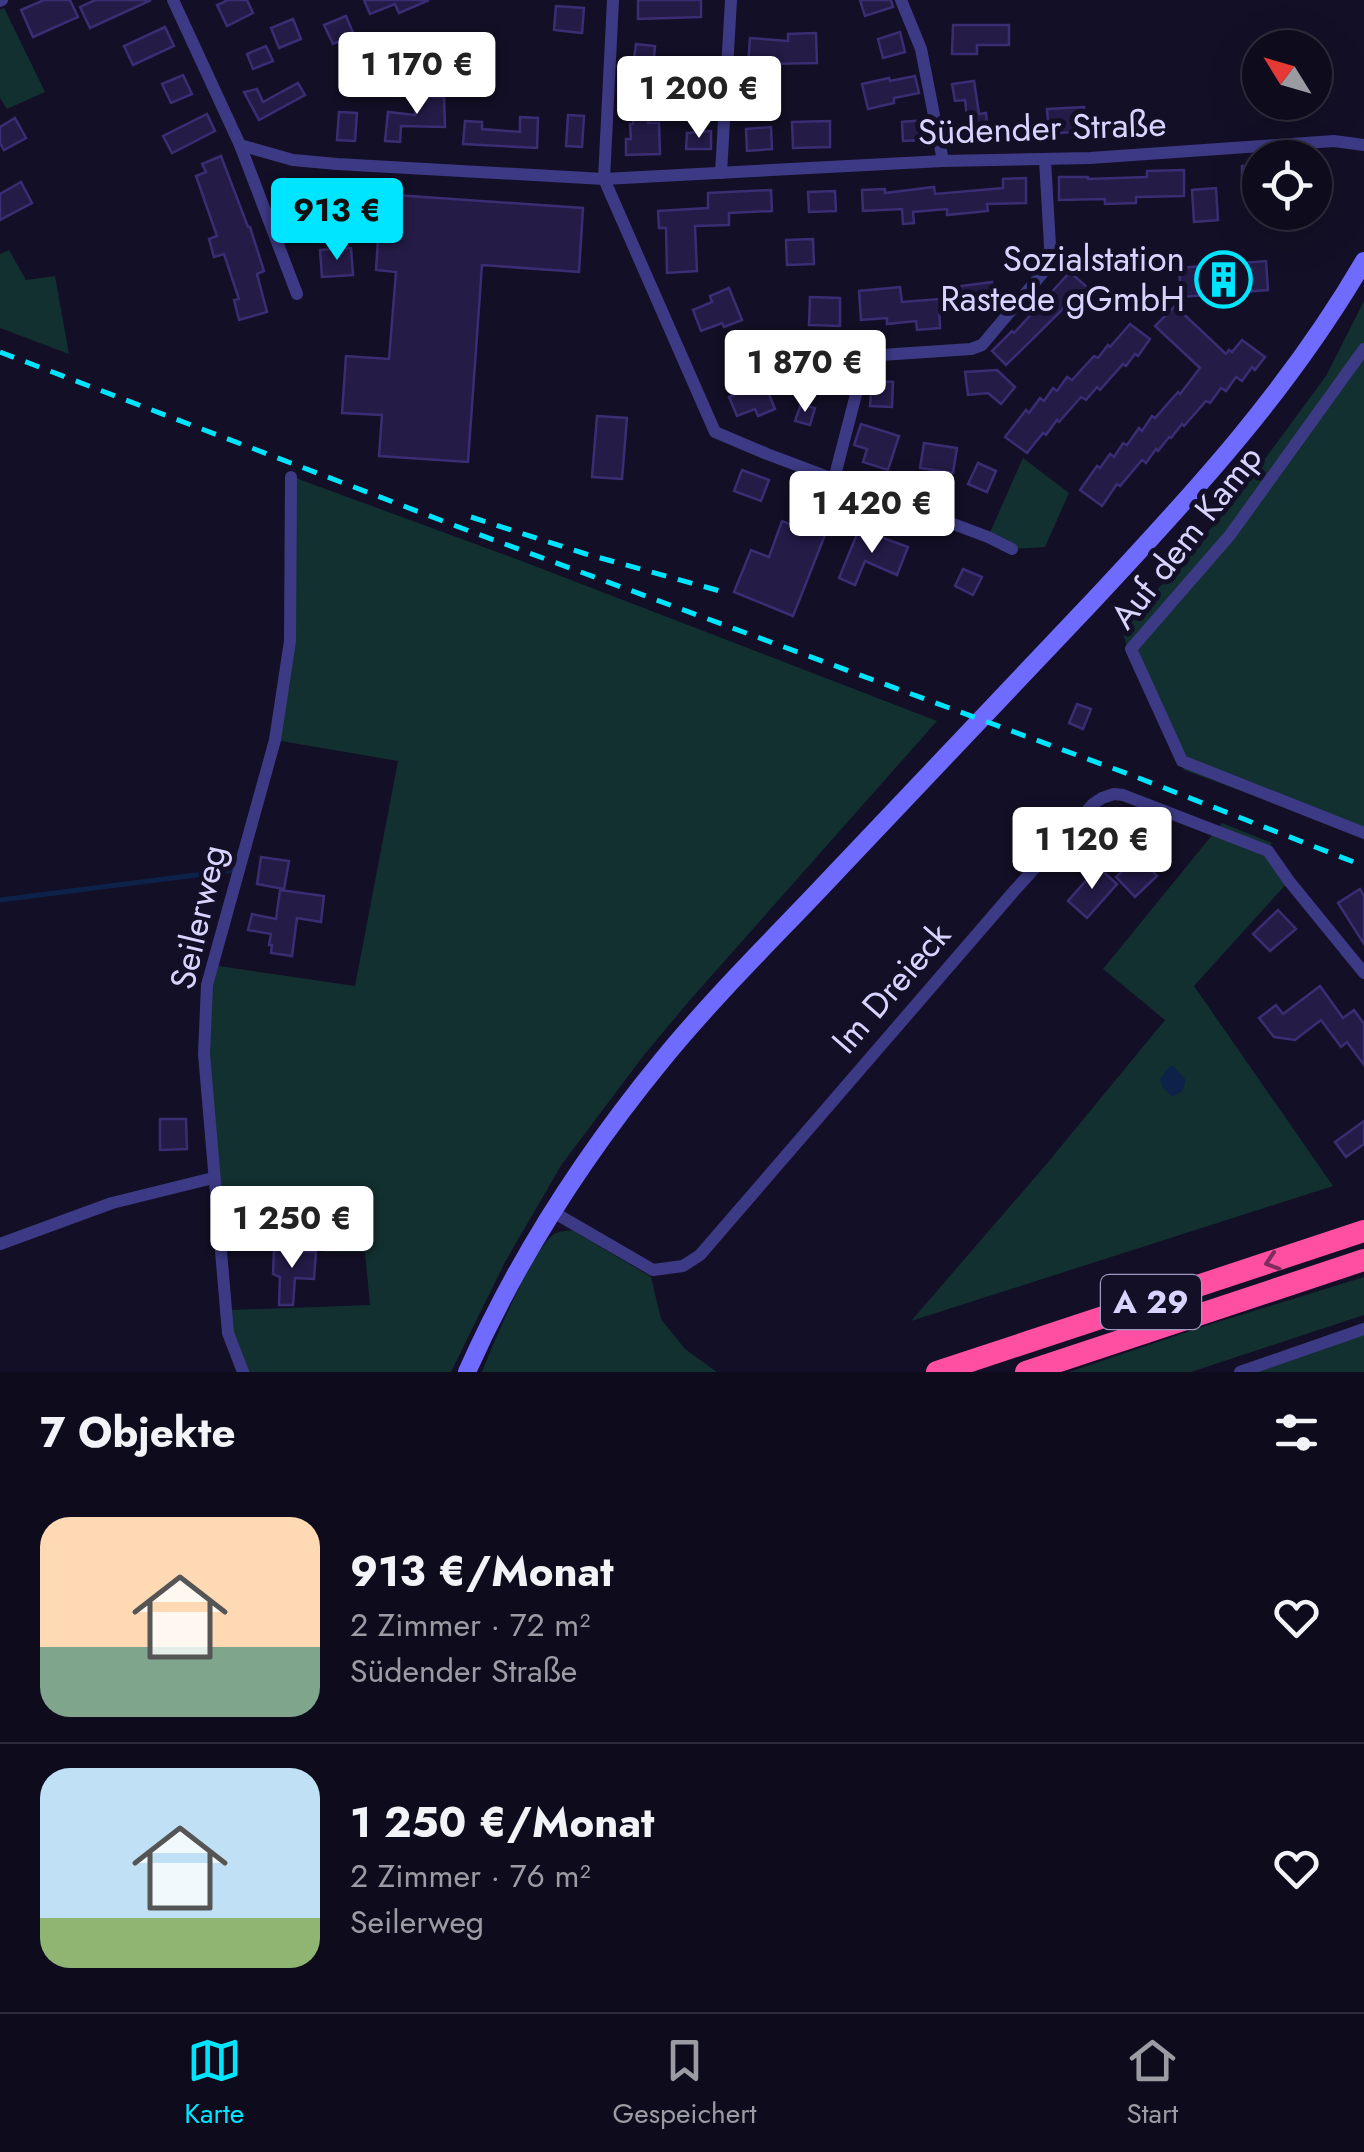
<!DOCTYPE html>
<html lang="de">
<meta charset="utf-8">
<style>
body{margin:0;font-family:Jost,sans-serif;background:#1c1929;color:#f1f3f6;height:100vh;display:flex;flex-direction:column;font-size:38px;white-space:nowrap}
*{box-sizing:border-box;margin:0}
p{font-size:32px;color:#9b9ba3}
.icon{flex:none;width:55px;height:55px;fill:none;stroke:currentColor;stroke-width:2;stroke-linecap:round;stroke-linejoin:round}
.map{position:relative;height:1372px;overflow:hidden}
.drawer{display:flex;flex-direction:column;background:#0e0b1c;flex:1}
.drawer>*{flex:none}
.needle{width:65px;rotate:307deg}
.fabs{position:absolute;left:1242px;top:30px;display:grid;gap:20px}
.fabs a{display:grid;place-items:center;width:90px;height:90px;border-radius:50%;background:#0e0b1c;box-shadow:0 10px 40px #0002,0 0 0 2px #2e2b3b;font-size:50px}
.price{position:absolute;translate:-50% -85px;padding:0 22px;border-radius:10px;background:#fff;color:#222;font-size:32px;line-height:65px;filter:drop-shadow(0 2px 5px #0008)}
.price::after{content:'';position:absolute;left:50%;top:60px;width:30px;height:22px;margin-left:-15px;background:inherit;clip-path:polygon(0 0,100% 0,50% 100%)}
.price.active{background:#00e5ff;color:#111}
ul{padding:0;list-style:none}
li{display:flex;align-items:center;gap:30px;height:250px;padding:0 40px}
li+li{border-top:2px solid #2e2b3b}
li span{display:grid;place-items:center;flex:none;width:280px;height:200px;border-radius:30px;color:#555}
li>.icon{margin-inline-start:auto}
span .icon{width:120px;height:120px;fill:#fffc;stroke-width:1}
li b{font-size:42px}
h2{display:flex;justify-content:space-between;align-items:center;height:120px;padding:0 40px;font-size:42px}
.tab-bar{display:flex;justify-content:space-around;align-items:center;height:140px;border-top:2px solid #2e2b3b;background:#0e0b1c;font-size:28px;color:#9b9ba3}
.tab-bar a{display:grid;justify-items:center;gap:5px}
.tab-bar .active{color:#00e5ff}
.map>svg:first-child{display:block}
</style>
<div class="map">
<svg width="1364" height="1372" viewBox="0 0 1364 1372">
<rect width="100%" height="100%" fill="#130f26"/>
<g fill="#12302f">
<path d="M 4,8 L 45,92 L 7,109 L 0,98 L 0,10 Z"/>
<path d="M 9,250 L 26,280 L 55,276 L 69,354 L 0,328 L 0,254 Z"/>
<path d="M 1364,301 L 1364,836 L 1184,770 L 1128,650 L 1122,630 L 1228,509 L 1326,376 Z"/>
<path d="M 1023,458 L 1069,493 L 1045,547 L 1012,549 L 988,537 Z"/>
<path d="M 293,477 L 519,560 L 937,721 L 690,1000 L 644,1055 L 562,1164 L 505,1262 L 451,1372 L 247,1372 L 233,1333 L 230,1310 L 370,1305 L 365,1252 L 324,1252 L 288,1217 L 222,1218 L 204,1054 L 212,965 L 355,986 L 398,761 L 275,740 L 281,702 Z"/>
<path d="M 1222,823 L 1272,843 L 1268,851 L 1289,881 L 1194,986 L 1333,1186 L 911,1321 L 1044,1167 L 1165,1020 L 1103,969 Z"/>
<path d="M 572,1230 L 651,1277 L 661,1319 L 685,1349 L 717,1372 L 482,1372 C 493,1345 534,1244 556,1233 C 561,1231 567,1231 572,1230 Z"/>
<path d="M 1364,1277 L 1364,1315 L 1191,1372 L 1069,1372 L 1205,1326 Z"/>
<path d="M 1364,1329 L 1364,1372 L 1239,1372 Z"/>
</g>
<path fill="#0c2248" d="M 1173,1066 L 1185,1079 C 1185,1090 1181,1094 1171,1096 L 1162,1086 L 1160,1079 L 1169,1067 Z"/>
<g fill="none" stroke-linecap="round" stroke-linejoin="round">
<path stroke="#0c2248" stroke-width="5" d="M 0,900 L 235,870"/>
</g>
<g fill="#241b47" stroke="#3b2d73" stroke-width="2.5">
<path d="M 44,0 L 70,0 L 78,17 L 33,37 L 21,10 Z"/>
<path d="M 95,0 L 151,0 L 90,28 L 80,7 Z"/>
<path d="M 228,0 L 247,0 L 253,13 L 227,26 L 217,5 Z"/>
<path d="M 364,0 L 429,0 L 399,13 L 395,4 L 370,14 Z"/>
<path d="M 638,0 L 701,0 L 701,17 L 638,19 Z"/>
<path d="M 860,0 L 891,0 L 893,7 L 865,16 Z"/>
<path d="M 556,6 L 584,8 L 582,33 L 554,30 Z"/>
<path d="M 346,16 L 354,35 L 333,44 L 324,25 Z"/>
<path d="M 293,19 L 301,39 L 279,48 L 271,28 Z"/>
<path d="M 953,25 L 1009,25 L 1009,45 L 977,45 L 977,54 L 952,54 Z"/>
<path d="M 165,27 L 174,46 L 133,65 L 124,46 Z"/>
<path d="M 900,32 L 905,52 L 883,58 L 878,39 Z"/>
<path d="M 816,33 L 817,63 L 765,64 L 770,105 L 750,107 L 747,80 L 750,38 L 788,41 L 788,34 Z"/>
<path d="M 636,44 L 655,46 L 648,123 L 659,123 L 660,154 L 626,155 L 626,139 L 631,139 L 630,124 L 633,124 L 639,67 L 633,66 Z"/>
<path d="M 266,46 L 273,61 L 253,69 L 247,54 Z"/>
<path d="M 183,75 L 192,94 L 171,103 L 162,84 Z"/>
<path d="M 915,76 L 919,93 L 894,98 L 894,103 L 868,109 L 862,84 L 889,78 L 890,81 Z"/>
<path d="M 974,81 L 979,114 L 986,113 L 988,134 L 969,136 L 965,100 L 955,101 L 952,84 Z"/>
<path d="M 298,83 L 305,95 L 259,120 L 244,92 L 257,89 L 263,102 Z"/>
<path d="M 416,96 L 444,97 L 445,127 L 401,126 L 400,142 L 385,141 L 388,112 L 415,115 Z"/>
<path d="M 1084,107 L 1085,131 L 1049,134 L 1047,109 Z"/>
<path d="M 339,112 L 357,113 L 355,141 L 337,140 Z"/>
<path d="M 207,114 L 215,131 L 172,153 L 163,136 Z"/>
<path d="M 568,115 L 584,116 L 582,147 L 566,146 Z"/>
<path d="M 520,117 L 538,118 L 537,148 L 463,144 L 465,121 L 482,122 L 482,129 L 520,132 Z"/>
<path d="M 15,118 L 26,138 L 4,150 L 0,143 L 0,127 Z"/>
<path d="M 924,120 L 925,140 L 903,141 L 902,122 Z"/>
<path d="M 830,121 L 830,147 L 793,148 L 792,122 Z"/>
<path d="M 771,127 L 772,149 L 747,151 L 746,129 Z"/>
<path d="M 711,131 L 711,149 L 686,149 L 687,133 Z"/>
<path d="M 221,156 L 248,227 L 250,227 L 264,271 L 257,274 L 267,312 L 239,320 L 234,300 L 239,299 L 224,254 L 214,257 L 209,239 L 217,236 L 196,176 L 206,172 L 202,164 Z"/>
<rect x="1242" y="166" width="18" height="22"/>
<path d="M 1184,170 L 1184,196 L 1136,197 L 1136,203 L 1105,204 L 1105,199 L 1059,200 L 1059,177 L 1088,177 L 1088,179 L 1147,177 L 1147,171 Z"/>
<path d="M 1026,178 L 1026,203 L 987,204 L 988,211 L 947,215 L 947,209 L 913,212 L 914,223 L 903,224 L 902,209 L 863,211 L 862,190 L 885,189 L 885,193 L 934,187 L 935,194 L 1003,188 L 1003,179 Z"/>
<path d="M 21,182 L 32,203 L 0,220 L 0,194 Z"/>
<path d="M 297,184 L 329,187 L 322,242 L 295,239 L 299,209 L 295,208 Z"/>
<path d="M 1216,188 L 1218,220 L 1194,222 L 1192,190 Z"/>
<path d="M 771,190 L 772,211 L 729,213 L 729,225 L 695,226 L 697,271 L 667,273 L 666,228 L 659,228 L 658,211 L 708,208 L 708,193 Z"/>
<path d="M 835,191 L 836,211 L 809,212 L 808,192 Z"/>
<path d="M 381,194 L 583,208 L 579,272 L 482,265 L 468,462 L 379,456 L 382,415 L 342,413 L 346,356 L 389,359 L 396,272 L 376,270 Z"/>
<path d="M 813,239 L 814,264 L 787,265 L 786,240 Z"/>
<path d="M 351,248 L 353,275 L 322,277 L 320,250 Z"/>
<path d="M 1266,261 L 1268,290 L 1181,297 L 1179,268 Z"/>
<path d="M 1070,272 L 1088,288 L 1073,305 L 1070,302 L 1006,365 L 992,351 L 1012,331 L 1014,333 Z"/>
<path d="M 992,282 L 995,305 L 964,309 L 961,286 Z"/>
<path d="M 900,287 L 902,302 L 939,299 L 940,328 L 917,330 L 916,321 L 887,324 L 887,318 L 861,320 L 859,291 Z"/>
<path d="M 729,288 L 742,320 L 724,327 L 722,323 L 701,331 L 693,310 L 712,302 L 710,296 Z"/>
<path d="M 810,297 L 840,298 L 840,326 L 809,325 Z"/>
<path d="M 1175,306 L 1226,354 L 1229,350 L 1232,352 L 1242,340 L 1265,357 L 1255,370 L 1252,367 L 1242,381 L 1236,377 L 1226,391 L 1221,388 L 1210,403 L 1206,401 L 1184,426 L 1182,424 L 1171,438 L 1169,437 L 1158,451 L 1156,449 L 1146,463 L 1142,460 L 1120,486 L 1117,484 L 1102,506 L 1080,490 L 1097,466 L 1100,468 L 1110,454 L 1114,457 L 1123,443 L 1127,445 L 1139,428 L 1142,431 L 1152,416 L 1155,418 L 1178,392 L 1180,394 L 1200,368 L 1155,326 Z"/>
<path d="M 1130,324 L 1150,339 L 1138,356 L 1135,354 L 1126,366 L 1123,364 L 1100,390 L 1097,387 L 1086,400 L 1081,397 L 1059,422 L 1057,420 L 1046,435 L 1043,433 L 1027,453 L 1005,437 L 1026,410 L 1029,413 L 1040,398 L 1044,401 L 1053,388 L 1057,391 L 1067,377 L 1072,380 L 1094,356 L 1098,358 L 1108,345 L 1110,347 Z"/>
<path d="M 818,351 L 846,355 L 843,379 L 814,374 Z"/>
<path d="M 997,370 L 1015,387 L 1001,404 L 988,393 L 968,395 L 965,372 Z"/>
<path d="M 872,381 L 893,382 L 892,407 L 870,406 Z"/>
<path d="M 764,382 L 775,409 L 758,416 L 755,409 L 737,416 L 729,397 Z"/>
<path d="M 801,404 L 815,408 L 810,425 L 795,421 Z"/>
<path d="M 597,416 L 627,418 L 622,479 L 592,477 Z"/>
<path d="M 861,424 L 899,436 L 888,470 L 863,462 L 867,449 L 854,445 Z"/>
<path d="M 924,443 L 957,448 L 953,473 L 920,468 Z"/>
<path d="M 978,463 L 996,471 L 987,492 L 968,484 Z"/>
<path d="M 742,470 L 769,480 L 761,501 L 734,491 Z"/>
<path d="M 820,496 L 838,502 L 793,616 L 734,592 L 751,550 L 769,557 L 782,521 L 807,530 Z"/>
<path d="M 859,529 L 908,547 L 897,575 L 865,561 L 855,585 L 839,578 Z"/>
<path d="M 963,569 L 982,577 L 973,595 L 955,586 Z"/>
<path d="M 1077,704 L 1091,709 L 1083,729 L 1069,723 Z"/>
<path d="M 1094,828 L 1110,841 L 1095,859 L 1079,846 Z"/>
<path d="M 1139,856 L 1157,876 L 1135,897 L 1116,877 Z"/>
<path d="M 261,857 L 289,861 L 284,889 L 257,884 Z"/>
<path d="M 1098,867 L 1117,884 L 1087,918 L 1068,901 Z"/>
<path d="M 1360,889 L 1364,896 L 1364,944 L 1338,903 Z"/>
<path d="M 280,890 L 324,896 L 321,922 L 297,918 L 292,956 L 271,953 L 272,945 L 269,945 L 271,934 L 248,930 L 252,914 L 276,919 Z"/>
<path d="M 1278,910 L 1296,929 L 1270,951 L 1253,934 Z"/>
<path d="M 1320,986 L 1343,1018 L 1354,1010 L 1364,1024 L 1364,1065 L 1347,1042 L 1341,1047 L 1321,1020 L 1295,1040 L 1274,1037 L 1259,1018 L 1276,1005 L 1283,1014 Z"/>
<path d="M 160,1119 L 186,1119 L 187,1149 L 160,1150 Z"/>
<path d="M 1364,1121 L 1364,1144 L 1346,1157 L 1335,1142 Z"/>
<path d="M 274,1250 L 316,1252 L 314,1279 L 295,1278 L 293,1305 L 279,1305 L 280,1277 L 273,1274 Z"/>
</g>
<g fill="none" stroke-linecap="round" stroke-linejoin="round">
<g stroke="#3d3a85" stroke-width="12">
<path d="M 173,0 L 240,145 L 293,160 L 337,164 L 604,179 L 943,161 L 1090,158 L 1334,141 L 1364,145"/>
<path d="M 613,0 L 604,179 L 715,432 L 767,454 L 988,537 L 1012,549"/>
<path d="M 901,0 L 921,49 L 943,161"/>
<path d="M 0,1 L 2,0"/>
<path d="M 240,145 L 297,294"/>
<path d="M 721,173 L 731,0"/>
<path d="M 1364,349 L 1230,535 L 1131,649 L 1182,761 L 1364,833"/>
<path d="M 834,479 L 866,356 L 971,349 L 982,345 L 1051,263 L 1045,160"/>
<path d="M 553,1212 L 653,1270 L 683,1266 L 700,1255 L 1015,890 L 1093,804 L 1102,798 L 1114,794 L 1123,795 L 1268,851 L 1289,881 L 1364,973"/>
<path d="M 0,1244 L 112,1203 L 213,1178"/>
<path d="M 243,1372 L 228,1333 L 204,1054 L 207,985 L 275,740 L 290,641 L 291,477"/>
<path d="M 1240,1372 L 1364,1329"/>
</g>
<path stroke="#6f6bff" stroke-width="18" d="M 467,1372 C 517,1259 585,1154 663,1059 C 717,993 779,933 837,871 C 922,781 1007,691 1092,602 C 1193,494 1289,390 1364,261"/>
<g stroke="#ff4fa3" stroke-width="22">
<path d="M 937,1372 L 1364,1231"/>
<path d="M 1026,1372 L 1364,1260"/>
</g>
<g stroke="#00e5ff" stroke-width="5" stroke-dasharray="15 12" stroke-linecap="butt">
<path d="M 0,352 L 456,526 L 1131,775 L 1364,866"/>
<path d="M 471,517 L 586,554 L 720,591"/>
</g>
</g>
<defs><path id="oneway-chevron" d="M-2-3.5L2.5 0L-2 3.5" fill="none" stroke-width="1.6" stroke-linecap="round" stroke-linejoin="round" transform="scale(2.5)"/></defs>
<use stroke="#7d2c5e" href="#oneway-chevron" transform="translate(1272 1262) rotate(162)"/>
<defs>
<symbol id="building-ring" viewBox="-11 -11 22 22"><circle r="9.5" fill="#130f26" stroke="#00e5ff" stroke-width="1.5"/><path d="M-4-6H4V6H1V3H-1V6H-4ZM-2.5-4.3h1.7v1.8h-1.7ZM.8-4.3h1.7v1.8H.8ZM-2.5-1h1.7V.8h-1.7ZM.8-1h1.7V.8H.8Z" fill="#00e5ff"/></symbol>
</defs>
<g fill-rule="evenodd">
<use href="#building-ring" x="1192" y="248" width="63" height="63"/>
</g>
<g text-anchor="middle" stroke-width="10" stroke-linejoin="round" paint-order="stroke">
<rect fill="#130f26" stroke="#9e99be" stroke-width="2.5" x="1101" y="1275" width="100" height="54" rx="8"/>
<g font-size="32" font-weight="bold" fill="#d9d4ff">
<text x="1151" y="1313">A 29</text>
</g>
<g font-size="35" fill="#d9d4ff" stroke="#130f26">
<text transform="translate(1042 128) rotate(-2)" y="12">Südender Straße</text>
<text transform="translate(1186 537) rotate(-52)" y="12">Auf dem Kamp</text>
<text transform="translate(198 917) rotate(-77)" y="12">Seilerweg</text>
<text transform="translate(891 988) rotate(-49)" y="12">Im Dreieck</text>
</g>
<g font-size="35" fill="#d9d4ff" stroke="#130f26" text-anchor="end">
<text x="1185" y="271">Sozialstation<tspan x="1185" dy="40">Rastede gGmbH</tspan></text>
</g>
</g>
</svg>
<div class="fabs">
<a><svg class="needle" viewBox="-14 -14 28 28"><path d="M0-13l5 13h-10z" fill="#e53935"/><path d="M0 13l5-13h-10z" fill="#9b9ba3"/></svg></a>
<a><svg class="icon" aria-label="locate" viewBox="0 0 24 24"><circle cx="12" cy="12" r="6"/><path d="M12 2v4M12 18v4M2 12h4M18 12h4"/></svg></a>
</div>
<b class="price" style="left:417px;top:117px">1 170 €</b>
<b class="price" style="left:699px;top:141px">1 200 €</b>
<b class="price active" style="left:337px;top:263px">913 €</b>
<b class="price" style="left:805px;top:415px">1 870 €</b>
<b class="price" style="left:872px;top:556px">1 420 €</b>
<b class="price" style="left:1092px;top:892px">1 120 €</b>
<b class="price" style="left:292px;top:1271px">1 250 €</b>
</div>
<section class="drawer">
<h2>7 Objekte<svg class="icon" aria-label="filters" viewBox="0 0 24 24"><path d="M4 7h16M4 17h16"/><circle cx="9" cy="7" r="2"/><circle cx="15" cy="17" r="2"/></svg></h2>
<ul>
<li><span style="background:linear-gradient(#ffd9b3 65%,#7fa58c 0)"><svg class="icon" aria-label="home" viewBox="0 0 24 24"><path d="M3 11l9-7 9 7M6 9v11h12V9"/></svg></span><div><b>913 €/Monat</b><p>2 Zimmer · 72 m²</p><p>Südender Straße</p></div><svg class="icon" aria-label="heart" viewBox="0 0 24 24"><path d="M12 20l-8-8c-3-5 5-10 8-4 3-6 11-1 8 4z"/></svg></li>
<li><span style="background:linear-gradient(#bfe0f5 75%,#8fb573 0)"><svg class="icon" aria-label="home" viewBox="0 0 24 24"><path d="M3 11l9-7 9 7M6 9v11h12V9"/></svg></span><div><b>1 250 €/Monat</b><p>2 Zimmer · 76 m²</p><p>Seilerweg</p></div><svg class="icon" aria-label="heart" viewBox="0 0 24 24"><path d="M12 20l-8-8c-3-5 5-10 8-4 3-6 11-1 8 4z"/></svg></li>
</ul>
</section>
<nav class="tab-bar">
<a class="active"><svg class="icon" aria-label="map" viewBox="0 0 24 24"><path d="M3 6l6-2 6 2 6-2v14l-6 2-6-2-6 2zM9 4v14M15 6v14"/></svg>Karte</a>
<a><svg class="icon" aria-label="saved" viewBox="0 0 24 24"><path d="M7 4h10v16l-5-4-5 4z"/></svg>Gespeichert</a>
<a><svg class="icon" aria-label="home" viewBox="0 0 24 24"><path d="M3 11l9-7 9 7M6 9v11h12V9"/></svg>Start</a>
</nav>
